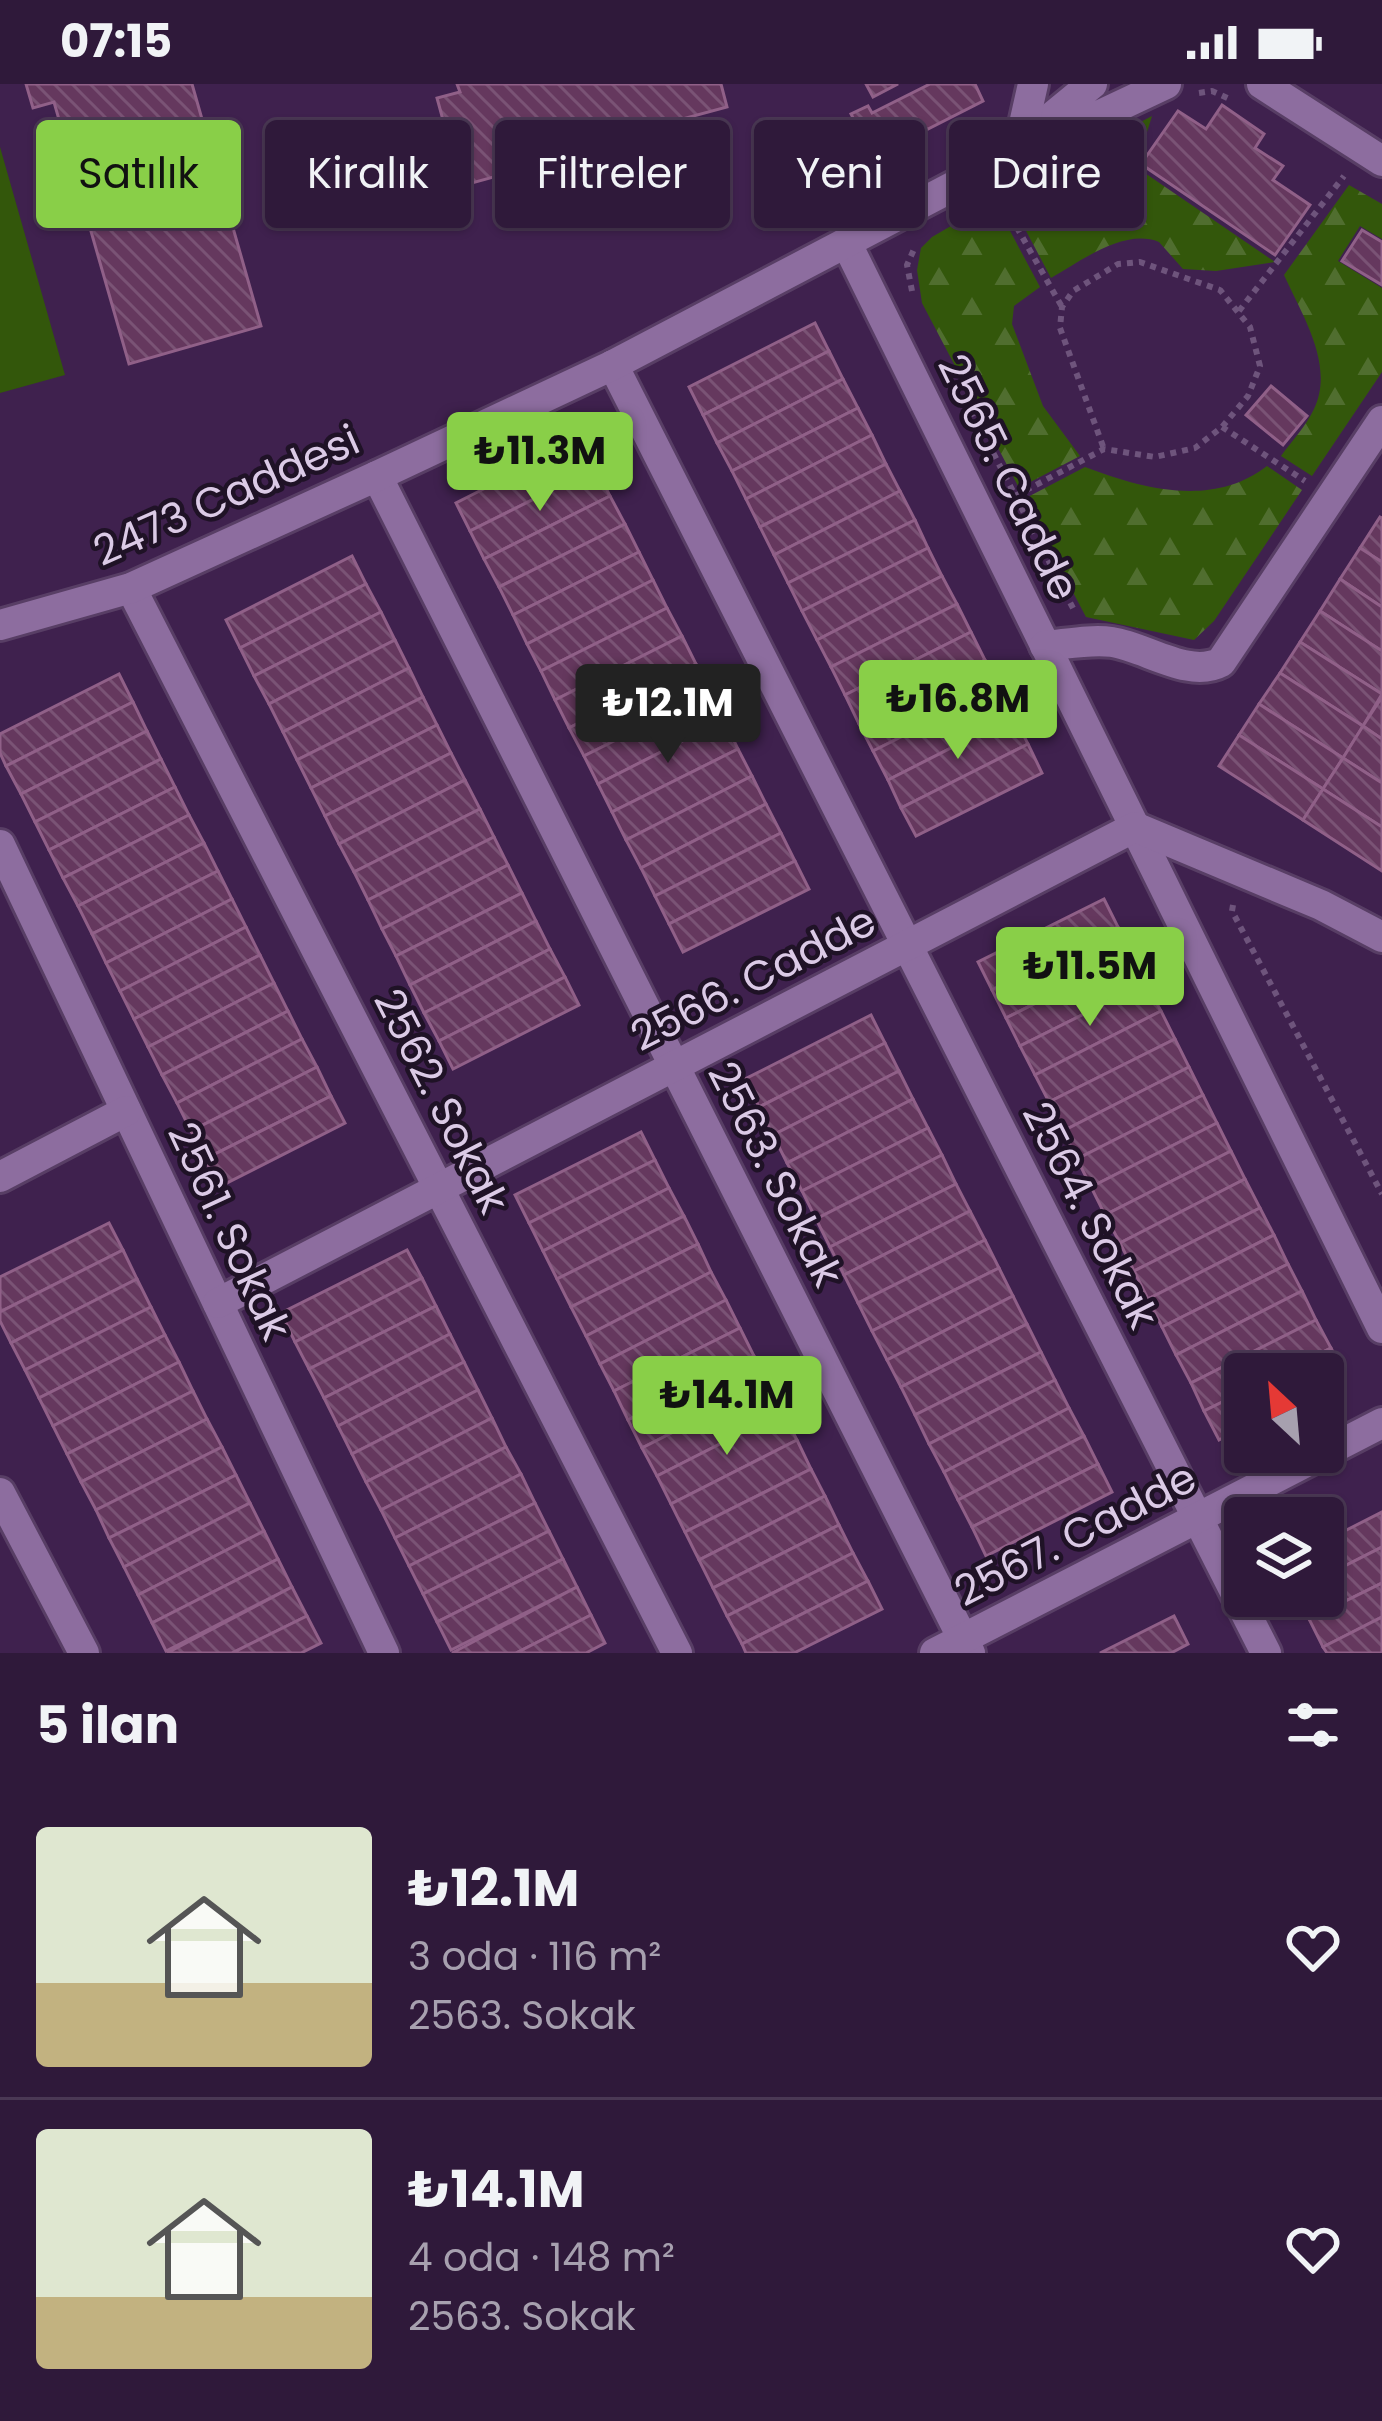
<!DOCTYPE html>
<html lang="tr">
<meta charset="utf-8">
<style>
body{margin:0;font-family:Poppins,sans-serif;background:#3b2645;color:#f1f3f6;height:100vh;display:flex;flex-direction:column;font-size:45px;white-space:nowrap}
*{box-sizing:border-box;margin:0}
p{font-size:39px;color:#a7a0af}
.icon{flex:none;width:66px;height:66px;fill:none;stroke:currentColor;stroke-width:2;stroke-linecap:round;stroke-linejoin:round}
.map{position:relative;height:1569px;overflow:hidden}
.sheet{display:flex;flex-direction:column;background:#2f193a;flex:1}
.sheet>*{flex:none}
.banner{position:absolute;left:36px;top:36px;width:1311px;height:108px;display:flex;gap:24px}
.needle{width:78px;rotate:334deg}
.controls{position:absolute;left:1224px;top:1269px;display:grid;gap:24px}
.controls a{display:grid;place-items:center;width:120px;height:120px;border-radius:12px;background:#2f193a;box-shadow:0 3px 9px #0004,0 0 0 3px #4a3854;font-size:60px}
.price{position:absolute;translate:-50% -102px;padding:0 27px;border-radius:12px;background:#89cf48;color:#111;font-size:39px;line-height:78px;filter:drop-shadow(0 3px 6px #0008)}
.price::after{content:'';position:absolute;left:50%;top:72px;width:36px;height:27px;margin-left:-18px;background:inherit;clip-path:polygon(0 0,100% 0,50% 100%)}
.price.on{background:#222;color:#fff}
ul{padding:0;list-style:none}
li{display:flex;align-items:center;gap:36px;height:300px;padding:0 36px}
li+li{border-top:3px solid #4a3854}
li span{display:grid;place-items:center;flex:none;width:336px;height:240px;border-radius:12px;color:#555}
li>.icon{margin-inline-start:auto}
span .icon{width:144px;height:144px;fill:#fffc;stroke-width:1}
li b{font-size:51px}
h2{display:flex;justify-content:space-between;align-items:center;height:144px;padding:0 36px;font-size:51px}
.tag{padding:0 42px;border-radius:12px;background:#2f193a;box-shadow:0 3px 9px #0004,0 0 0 3px #4a3854;font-size:42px;line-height:108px}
.tag.on{background:#89cf48;color:#111}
.status{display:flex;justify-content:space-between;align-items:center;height:84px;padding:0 60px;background:#2f193a;direction:ltr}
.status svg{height:33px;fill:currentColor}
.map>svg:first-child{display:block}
</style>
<div class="status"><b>07:15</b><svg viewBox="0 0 49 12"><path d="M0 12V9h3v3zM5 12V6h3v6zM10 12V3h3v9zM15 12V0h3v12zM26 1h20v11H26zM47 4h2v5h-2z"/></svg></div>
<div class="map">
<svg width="1382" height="1569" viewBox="0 0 1382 1569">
<defs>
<pattern id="forest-firs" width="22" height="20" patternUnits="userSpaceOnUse" patternTransform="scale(3)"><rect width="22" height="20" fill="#33570b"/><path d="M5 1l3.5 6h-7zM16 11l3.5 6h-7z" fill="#506e2f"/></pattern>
<pattern id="building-back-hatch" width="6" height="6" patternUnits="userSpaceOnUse" patternTransform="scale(3)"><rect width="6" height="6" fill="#65385e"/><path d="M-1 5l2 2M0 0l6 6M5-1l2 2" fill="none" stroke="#7a5375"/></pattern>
</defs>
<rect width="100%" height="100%" fill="#3f214e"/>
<g fill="url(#forest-firs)">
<path d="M 1152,32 L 1136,83 L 1275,178 L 1216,187 L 1183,185 L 1159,158 C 1124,144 1081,177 1051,194 L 1006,109 Z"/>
<path d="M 1349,101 L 1382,120 L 1382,155 L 1360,142 L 1338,177 L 1382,204 L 1382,288 L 1312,392 L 1281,372 C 1292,357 1306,342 1314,325 C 1335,281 1302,231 1284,191 Z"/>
<path d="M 994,117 L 1040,203 L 1014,222 L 1012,240 L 1043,322 L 1080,372 L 1019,404 L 922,219 L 917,186 L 921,164 L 932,153 Z"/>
<path d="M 1267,382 L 1302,406 L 1214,537 L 1194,556 L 1086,533 L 1024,415 L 1085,383 C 1143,405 1213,424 1267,382 Z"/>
</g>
<path fill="#33570b" d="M 0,63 L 65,291 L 0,309 Z"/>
<g fill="url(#building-back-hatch)" stroke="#906088" stroke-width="3">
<path d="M 26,0 L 192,0 L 261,242 L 129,280 L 54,18 L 33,24 Z"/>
<path d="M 457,0 L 721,0 L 727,23 L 627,50 L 623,35 L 524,61 L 530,83 L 461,102 L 437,14 L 460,8 Z"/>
<path d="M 866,0 L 898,0 L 873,13 Z"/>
<path d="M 930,0 L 975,0 L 983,17 L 873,73 L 851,30 L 868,22 L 872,29 Z"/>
<path d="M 1222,21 L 1264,50 L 1255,64 L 1283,82 L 1273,96 L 1310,121 L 1275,171 L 1141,80 L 1178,27 L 1206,45 Z"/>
<path d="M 1362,146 L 1382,158 L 1382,201 L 1342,177 Z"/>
<path d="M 815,239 L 829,267 L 703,331 L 689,303 Z"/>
<path d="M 829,267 L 843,295 L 717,359 L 703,331 Z"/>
<path d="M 843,295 L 858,324 L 732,387 L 717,359 Z"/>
<path d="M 1271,302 L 1307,332 L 1283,361 L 1246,331 Z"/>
<path d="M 858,324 L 872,351 L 746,415 L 732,387 Z"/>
<path d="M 872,351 L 886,380 L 760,443 L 746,415 Z"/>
<path d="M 582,355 L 596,384 L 470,447 L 456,419 Z"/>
<path d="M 886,380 L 900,407 L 774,471 L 760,443 Z"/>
<path d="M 596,384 L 610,412 L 484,475 L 470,447 Z"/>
<path d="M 900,407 L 915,436 L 788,499 L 774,471 Z"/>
<path d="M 610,412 L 625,440 L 499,503 L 484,475 Z"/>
<path d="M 1380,433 L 1382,434 L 1382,478 L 1360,464 Z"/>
<path d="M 915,436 L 928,464 L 802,527 L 788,499 Z"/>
<path d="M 625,440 L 639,468 L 513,531 L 499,503 Z"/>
<path d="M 928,464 L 942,492 L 817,556 L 802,527 Z"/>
<path d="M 1360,464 L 1382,478 L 1382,523 L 1340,495 Z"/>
<path d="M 639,468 L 653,496 L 527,560 L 513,531 Z"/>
<path d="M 352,472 L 366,500 L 240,564 L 226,536 Z"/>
<path d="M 942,492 L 957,520 L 831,583 L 817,556 Z"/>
<path d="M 1340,495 L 1382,523 L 1382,567 L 1320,527 Z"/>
<path d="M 653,496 L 667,524 L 541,587 L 527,560 Z"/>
<path d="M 366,500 L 381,528 L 254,592 L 240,564 Z"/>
<path d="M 957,520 L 971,548 L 845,611 L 831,583 Z"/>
<path d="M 667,524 L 682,552 L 555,616 L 541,587 Z"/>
<path d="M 1320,527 L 1382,567 L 1382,610 L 1300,558 Z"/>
<path d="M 381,528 L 395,556 L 269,620 L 254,592 Z"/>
<path d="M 971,548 L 985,576 L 859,640 L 845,611 Z"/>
<path d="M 682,552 L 696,580 L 569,644 L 555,616 Z"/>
<path d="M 395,556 L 409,584 L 283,648 L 269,620 Z"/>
<path d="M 1300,558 L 1382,610 L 1363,642 L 1280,589 Z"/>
<path d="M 985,576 L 999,604 L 873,667 L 859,640 Z"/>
<path d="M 696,580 L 710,609 L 584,672 L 569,644 Z"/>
<path d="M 409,584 L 423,613 L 297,676 L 283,648 Z"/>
<path d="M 1280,589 L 1363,642 L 1343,674 L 1259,620 Z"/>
<path d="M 119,590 L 133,618 L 6,682 L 0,669 L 0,650 Z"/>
<path d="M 999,604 L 1014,632 L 888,696 L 873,667 Z"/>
<path d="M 710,609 L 724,636 L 598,700 L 584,672 Z"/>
<path d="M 423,613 L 437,641 L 311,704 L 297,676 Z"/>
<path d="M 1382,613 L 1382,655 L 1363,642 Z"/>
<path d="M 133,618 L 147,647 L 21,710 L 6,682 Z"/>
<path d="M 1259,620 L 1343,674 L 1323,705 L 1239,651 Z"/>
<path d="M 1014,632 L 1028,660 L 901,724 L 888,696 Z"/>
<path d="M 724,636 L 738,665 L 612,728 L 598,700 Z"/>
<path d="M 437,641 L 451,669 L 325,732 L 311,704 Z"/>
<path d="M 1363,642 L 1382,655 L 1382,699 L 1343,674 Z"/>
<path d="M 147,647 L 161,675 L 35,738 L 21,710 Z"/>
<path d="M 1239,651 L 1323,705 L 1303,736 L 1219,682 Z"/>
<path d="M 1028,660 L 1042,689 L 916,752 L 901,724 Z"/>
<path d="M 738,665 L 752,692 L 626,756 L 612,728 Z"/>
<path d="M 451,669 L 465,696 L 339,760 L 325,732 Z"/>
<path d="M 1343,674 L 1382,699 L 1382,743 L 1323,705 Z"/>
<path d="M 161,675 L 175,703 L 49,766 L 35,738 Z"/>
<path d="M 752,692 L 766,720 L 641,784 L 626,756 Z"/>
<path d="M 465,696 L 480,725 L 354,788 L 339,760 Z"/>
<path d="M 175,703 L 189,731 L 63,794 L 49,766 Z"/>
<path d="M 1323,705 L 1382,743 L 1382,787 L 1303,736 Z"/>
<path d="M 766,720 L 781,749 L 655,812 L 641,784 Z"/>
<path d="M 480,725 L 494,753 L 368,816 L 354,788 Z"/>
<path d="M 189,731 L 204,759 L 78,822 L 63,794 Z"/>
<path d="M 781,749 L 795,777 L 669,840 L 655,812 Z"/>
<path d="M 494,753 L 508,781 L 382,845 L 368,816 Z"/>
<path d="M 204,759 L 218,787 L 92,850 L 78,822 Z"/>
<path d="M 795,777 L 809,805 L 683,868 L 669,840 Z"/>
<path d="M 508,781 L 522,809 L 396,872 L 382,845 Z"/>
<path d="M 218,787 L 232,815 L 106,879 L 92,850 Z"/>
<path d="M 522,809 L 536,837 L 410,901 L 396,872 Z"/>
<path d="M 232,815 L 246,843 L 120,907 L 106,879 Z"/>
<path d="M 1104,815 L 1118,843 L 992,906 L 978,878 Z"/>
<path d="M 536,837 L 550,865 L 424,929 L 410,901 Z"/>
<path d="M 246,843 L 260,871 L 134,935 L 120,907 Z"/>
<path d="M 1118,843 L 1132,871 L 1006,934 L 992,906 Z"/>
<path d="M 550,865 L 565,893 L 439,957 L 424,929 Z"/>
<path d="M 260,871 L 274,899 L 148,963 L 134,935 Z"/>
<path d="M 1132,871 L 1146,899 L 1020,962 L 1006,934 Z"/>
<path d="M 565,893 L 579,921 L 453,985 L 439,957 Z"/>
<path d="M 274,899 L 288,927 L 162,991 L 148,963 Z"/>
<path d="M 1146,899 L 1161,927 L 1035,991 L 1020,962 Z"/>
<path d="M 288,927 L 302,955 L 177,1019 L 162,991 Z"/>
<path d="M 1161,927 L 1175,955 L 1049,1018 L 1035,991 Z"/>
<path d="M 871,931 L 885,959 L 759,1023 L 745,995 Z"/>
<path d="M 302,955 L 317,983 L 191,1047 L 177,1019 Z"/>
<path d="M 1175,955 L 1189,983 L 1063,1047 L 1049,1018 Z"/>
<path d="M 885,959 L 899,987 L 773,1051 L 759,1023 Z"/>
<path d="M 317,983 L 331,1012 L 205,1075 L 191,1047 Z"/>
<path d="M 1189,983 L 1203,1011 L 1077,1075 L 1063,1047 Z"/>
<path d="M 899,987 L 913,1015 L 787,1079 L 773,1051 Z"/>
<path d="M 1203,1011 L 1217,1039 L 1091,1103 L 1077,1075 Z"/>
<path d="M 331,1012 L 345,1039 L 219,1103 L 205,1075 Z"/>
<path d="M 913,1015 L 928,1044 L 802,1107 L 787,1079 Z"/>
<path d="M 1217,1039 L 1231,1067 L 1105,1131 L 1091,1103 Z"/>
<path d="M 928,1044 L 942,1071 L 816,1135 L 802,1107 Z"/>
<path d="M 641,1048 L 655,1076 L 529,1139 L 515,1111 Z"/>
<path d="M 1231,1067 L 1245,1095 L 1120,1159 L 1105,1131 Z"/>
<path d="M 942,1071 L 956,1100 L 830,1163 L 816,1135 Z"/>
<path d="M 655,1076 L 669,1104 L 543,1167 L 529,1139 Z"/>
<path d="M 1245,1095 L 1260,1124 L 1134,1187 L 1120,1159 Z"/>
<path d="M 956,1100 L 970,1127 L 844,1191 L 830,1163 Z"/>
<path d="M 669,1104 L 684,1132 L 557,1195 L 543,1167 Z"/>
<path d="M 1260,1124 L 1274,1151 L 1148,1215 L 1134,1187 Z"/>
<path d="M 970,1127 L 985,1156 L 858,1219 L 844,1191 Z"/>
<path d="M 684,1132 L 698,1160 L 571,1223 L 557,1195 Z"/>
<path d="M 109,1139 L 123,1166 L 0,1228 L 0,1193 Z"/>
<path d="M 1274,1151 L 1288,1180 L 1162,1243 L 1148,1215 Z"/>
<path d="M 985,1156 L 999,1184 L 872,1247 L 858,1219 Z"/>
<path d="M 698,1160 L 711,1188 L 586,1252 L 571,1223 Z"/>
<path d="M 123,1166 L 137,1195 L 11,1259 L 0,1237 L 0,1228 Z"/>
<path d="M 407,1166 L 422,1194 L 295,1258 L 281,1229 Z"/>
<path d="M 1288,1180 L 1302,1207 L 1176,1271 L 1162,1243 Z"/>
<path d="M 999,1184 L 1013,1212 L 887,1276 L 872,1247 Z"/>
<path d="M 711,1188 L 726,1216 L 600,1280 L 586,1252 Z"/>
<path d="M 422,1194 L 436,1222 L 309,1285 L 295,1258 Z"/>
<path d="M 137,1195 L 151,1223 L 25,1286 L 11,1259 Z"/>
<path d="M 1302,1207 L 1316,1236 L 1191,1299 L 1176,1271 Z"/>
<path d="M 1013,1212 L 1027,1240 L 901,1303 L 887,1276 Z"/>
<path d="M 726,1216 L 740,1244 L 614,1307 L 600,1280 Z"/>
<path d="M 436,1222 L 450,1250 L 324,1314 L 309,1285 Z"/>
<path d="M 151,1223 L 165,1251 L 39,1314 L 25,1286 Z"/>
<path d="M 1316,1236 L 1331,1264 L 1278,1290 L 1245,1290 L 1245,1307 L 1204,1327 L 1191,1299 Z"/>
<path d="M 1027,1240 L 1041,1268 L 915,1331 L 901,1303 Z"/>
<path d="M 740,1244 L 754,1272 L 628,1336 L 614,1307 Z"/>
<path d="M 450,1250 L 464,1278 L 338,1342 L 324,1314 Z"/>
<path d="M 165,1251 L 179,1278 L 53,1342 L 39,1314 Z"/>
<path d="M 1331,1264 L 1345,1292 L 1323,1303 L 1323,1290 L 1278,1290 Z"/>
<path d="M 1041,1268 L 1055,1296 L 929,1360 L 915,1331 Z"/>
<path d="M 754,1272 L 768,1300 L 642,1364 L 628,1336 Z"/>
<path d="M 179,1278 L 193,1307 L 67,1370 L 53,1342 Z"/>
<path d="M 464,1278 L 478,1306 L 352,1370 L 338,1342 Z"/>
<path d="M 1055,1296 L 1069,1324 L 944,1388 L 929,1360 Z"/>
<path d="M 768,1300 L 783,1328 L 657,1392 L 642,1364 Z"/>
<path d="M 478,1306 L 492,1334 L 366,1398 L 352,1370 Z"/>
<path d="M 193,1307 L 207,1335 L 81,1398 L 67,1370 Z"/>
<path d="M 1245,1307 L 1245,1342 L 1219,1356 L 1204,1327 Z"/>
<path d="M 1069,1324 L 1084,1352 L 958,1416 L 944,1388 Z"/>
<path d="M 783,1328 L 797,1356 L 671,1420 L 657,1392 Z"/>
<path d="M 492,1334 L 506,1363 L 381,1426 L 366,1398 Z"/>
<path d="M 207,1335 L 222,1363 L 96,1426 L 81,1398 Z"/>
<path d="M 1084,1352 L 1098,1380 L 972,1443 L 958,1416 Z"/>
<path d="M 797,1356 L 811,1385 L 685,1448 L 671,1420 Z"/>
<path d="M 222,1363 L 236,1391 L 109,1454 L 96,1426 Z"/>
<path d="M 506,1363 L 521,1390 L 395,1454 L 381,1426 Z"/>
<path d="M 1098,1380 L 1112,1408 L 986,1472 L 972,1443 Z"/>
<path d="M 811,1385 L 825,1412 L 699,1476 L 685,1448 Z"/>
<path d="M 521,1390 L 535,1419 L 409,1482 L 395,1454 Z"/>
<path d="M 236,1391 L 250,1419 L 124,1483 L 109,1454 Z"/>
<path d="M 825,1412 L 839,1441 L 713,1504 L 699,1476 Z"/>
<path d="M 250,1419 L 264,1447 L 138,1511 L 124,1483 Z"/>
<path d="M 535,1419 L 549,1447 L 423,1510 L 409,1482 Z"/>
<path d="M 1382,1428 L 1382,1463 L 1323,1493 L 1323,1458 Z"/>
<path d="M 839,1441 L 853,1469 L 727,1532 L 713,1504 Z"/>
<path d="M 264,1447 L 278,1475 L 152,1539 L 138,1511 Z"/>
<path d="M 549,1447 L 563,1475 L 437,1538 L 423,1510 Z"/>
<path d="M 1382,1463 L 1382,1499 L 1309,1535 L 1298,1512 L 1323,1512 L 1323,1493 Z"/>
<path d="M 853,1469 L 868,1497 L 742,1560 L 727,1532 Z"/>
<path d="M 278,1475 L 292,1503 L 166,1567 L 152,1539 Z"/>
<path d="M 563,1475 L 577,1503 L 451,1566 L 437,1538 Z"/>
<path d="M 868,1497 L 882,1525 L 794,1569 L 746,1569 L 742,1560 Z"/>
<path d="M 1382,1499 L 1382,1533 L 1323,1563 L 1309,1535 Z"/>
<path d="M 292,1503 L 307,1532 L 232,1569 L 167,1569 Z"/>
<path d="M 577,1503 L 591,1531 L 516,1569 L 452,1569 Z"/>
<path d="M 591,1531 L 605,1559 L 586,1569 L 516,1569 Z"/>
<path d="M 307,1532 L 321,1559 L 301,1569 L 232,1569 Z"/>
<path d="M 1174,1532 L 1188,1560 L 1171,1569 L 1100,1569 Z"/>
<path d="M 1382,1533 L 1382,1569 L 1327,1569 L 1323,1563 Z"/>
</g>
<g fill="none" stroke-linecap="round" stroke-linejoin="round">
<defs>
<g id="minor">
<path d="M 1092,0 L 992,82 L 1166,0"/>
<path d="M 1262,0 L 1382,77"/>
<path d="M 1020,58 L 1033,0"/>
<path d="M 847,160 L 1382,1244"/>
<path d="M 613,281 L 1266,1569"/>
<path d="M 377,392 L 970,1569"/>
<path d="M 131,504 L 677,1569"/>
<path d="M 0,541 L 131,504 L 377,392 L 613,281 L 992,82"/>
<path d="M 1045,562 C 1067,560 1091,555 1112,558 C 1146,563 1189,595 1221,578 L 1382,337"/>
<path d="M 0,761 L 384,1569"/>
<path d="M 0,1093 L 126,1027"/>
<path d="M 218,1219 L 1135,743 L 1321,821 L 1382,853"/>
<path d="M 0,1409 L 84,1569"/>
<path d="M 935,1569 L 1382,1339"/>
</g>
</defs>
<use href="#minor" stroke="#583e65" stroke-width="36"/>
<g stroke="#6e547c" stroke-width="6" stroke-dasharray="6 6" stroke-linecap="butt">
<path d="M 1199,9 L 1212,7 L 1232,16"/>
<path d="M 999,112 L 1062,223"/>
<path d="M 912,207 L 907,181 L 915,163"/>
<path d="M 1239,227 L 1344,92"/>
<path d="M 966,316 L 1075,528"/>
<path d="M 1222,343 L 1305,397"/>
<path d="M 1015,412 L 1104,365 L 1155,373 L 1195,364 L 1222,343 L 1248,312 L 1260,282 L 1250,243 L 1220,206 L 1140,178 L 1118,180 L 1073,207 L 1062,223 L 1060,244 L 1104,365"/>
<path d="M 1233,821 L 1232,827 L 1382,1110"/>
</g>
<use href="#minor" stroke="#8d6d9f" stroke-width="30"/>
</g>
<g text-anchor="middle" stroke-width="9" stroke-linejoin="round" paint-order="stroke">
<g font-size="42" fill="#dbcae6" stroke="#1f1226">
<text transform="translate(1009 393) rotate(64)" y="15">2565. Cadde</text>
<text transform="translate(226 411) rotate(-24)" y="15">2473 Caddesi</text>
<text transform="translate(753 894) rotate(-27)" y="15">2566. Cadde</text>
<text transform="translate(442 1017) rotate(63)" y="15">2562. Sokak</text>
<text transform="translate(776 1090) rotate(63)" y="15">2563. Sokak</text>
<text transform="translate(1091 1131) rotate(63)" y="15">2564. Sokak</text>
<text transform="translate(230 1147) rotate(65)" y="15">2561. Sokak</text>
<text transform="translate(1075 1450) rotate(-27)" y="15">2567. Cadde</text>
</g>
</g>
</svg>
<div class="controls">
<a><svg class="needle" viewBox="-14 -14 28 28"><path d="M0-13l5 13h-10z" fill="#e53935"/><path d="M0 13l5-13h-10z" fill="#a7a0af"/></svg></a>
<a><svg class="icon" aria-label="layers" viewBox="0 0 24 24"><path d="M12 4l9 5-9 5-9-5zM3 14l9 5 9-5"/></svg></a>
</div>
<b class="price" style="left:540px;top:430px">₺11.3M</b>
<b class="price" style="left:958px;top:678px">₺16.8M</b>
<b class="price on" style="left:668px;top:682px">₺12.1M</b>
<b class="price" style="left:1090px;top:945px">₺11.5M</b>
<b class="price" style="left:727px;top:1374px">₺14.1M</b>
<div class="banner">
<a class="tag on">Satılık</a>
<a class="tag">Kiralık</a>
<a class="tag">Filtreler</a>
<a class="tag">Yeni</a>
<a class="tag">Daire</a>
</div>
</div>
<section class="sheet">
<h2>5 ilan<svg class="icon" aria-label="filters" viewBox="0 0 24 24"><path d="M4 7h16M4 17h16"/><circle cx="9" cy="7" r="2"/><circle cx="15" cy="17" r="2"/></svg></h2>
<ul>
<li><span style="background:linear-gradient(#dfe7d0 65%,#c2b280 0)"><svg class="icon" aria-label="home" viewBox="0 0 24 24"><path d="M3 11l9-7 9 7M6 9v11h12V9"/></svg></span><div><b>₺12.1M</b><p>3 oda · 116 m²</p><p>2563. Sokak</p></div><svg class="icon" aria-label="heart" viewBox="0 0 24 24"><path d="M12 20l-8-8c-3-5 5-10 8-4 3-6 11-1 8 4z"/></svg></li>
<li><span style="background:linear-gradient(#dfe7d0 70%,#c2b280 0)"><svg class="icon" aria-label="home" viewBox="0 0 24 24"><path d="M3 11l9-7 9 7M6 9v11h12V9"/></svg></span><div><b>₺14.1M</b><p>4 oda · 148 m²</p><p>2563. Sokak</p></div><svg class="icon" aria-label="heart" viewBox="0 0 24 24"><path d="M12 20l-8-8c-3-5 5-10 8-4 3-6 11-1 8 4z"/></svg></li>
</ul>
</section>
